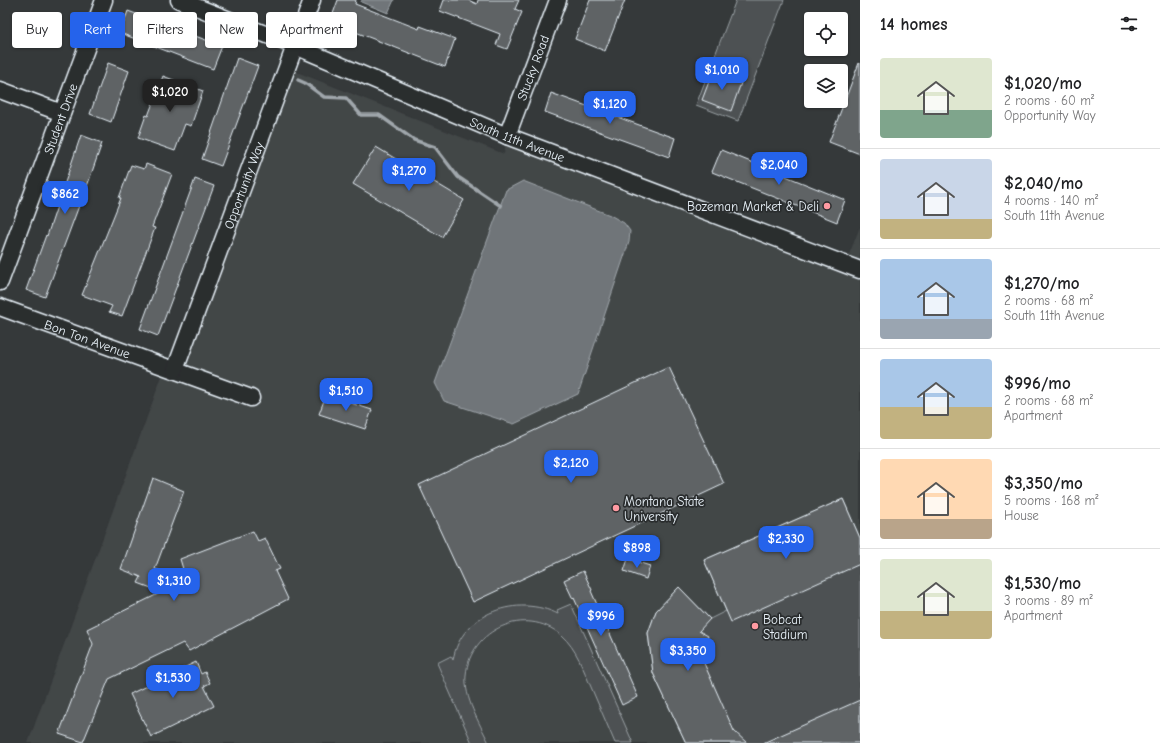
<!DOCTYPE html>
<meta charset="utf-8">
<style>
body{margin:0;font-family:"Comic Neue",sans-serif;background:#f2f2f2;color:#202124;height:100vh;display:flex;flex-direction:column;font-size:15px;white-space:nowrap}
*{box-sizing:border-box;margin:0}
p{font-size:13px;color:#757577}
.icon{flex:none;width:22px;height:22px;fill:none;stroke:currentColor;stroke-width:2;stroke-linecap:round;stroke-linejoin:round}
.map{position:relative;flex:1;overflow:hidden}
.panel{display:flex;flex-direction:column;background:#fff;width:300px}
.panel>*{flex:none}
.guide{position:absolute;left:12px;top:12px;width:380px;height:36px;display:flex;gap:8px}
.controls{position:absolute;left:804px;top:12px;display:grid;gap:8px}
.controls a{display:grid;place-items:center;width:44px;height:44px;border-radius:4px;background:#fff;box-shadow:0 1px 3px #0004;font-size:20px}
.price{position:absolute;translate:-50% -34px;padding:0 9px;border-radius:8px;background:#2563eb;color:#fff;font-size:13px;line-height:26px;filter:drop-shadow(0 1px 2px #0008)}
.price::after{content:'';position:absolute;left:50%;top:24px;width:12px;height:9px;margin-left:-6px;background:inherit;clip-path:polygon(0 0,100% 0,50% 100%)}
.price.current{background:#222;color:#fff}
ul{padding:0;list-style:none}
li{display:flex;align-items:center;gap:12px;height:100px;padding:0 20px}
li+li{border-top:1px solid #e0e0e0}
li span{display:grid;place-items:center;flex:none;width:112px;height:80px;border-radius:4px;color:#555}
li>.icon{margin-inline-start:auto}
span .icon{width:48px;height:48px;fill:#fffc;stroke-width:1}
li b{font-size:17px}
h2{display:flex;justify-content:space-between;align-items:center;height:48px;padding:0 20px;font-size:17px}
.tag{padding:0 14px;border-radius:4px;background:#fff;box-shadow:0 1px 3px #0004;font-size:14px;line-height:36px}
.tag.current{background:#2563eb;color:#fff}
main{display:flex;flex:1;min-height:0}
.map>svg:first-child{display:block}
</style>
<main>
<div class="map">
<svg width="860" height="743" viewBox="0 0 860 743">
<rect width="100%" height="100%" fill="#35393a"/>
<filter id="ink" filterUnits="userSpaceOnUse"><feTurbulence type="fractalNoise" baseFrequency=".025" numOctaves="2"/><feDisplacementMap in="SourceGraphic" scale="8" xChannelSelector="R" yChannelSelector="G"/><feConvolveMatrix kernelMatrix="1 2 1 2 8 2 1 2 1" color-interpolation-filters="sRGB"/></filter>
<g filter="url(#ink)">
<g fill="#424647">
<path d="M 279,65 L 504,154 L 507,136 L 860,272 L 860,743 L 28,743 L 162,376 Z"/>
<path d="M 860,227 L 860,262 L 848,257 Z"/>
</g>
<g fill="#4d5152" stroke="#9aa1a5">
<path d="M 736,0 L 784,0 L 738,121 L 696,105 Z"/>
<path d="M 843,499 L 860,538 L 860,743 L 686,743 L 653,673 L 648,633 L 656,611 L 679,587 L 710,619 L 726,611 L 704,560 Z"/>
<path d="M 571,604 L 633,743 L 615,743 C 607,724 599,706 591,687 C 583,669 577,649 561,635 C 526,605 470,629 466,675 C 464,698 479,722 489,743 L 472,743 L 437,663 L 451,656 L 453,660 C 461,612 518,594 558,614 L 557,610 Z"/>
</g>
<g fill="#707579" stroke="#a0a7ac">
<path d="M 362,0 L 394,0 L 388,13 L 361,2 Z"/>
<path d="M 523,181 L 610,215 L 624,223 L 630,231 L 629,242 L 578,394 L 514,424 L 444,401 L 435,383 L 506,190 Z"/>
</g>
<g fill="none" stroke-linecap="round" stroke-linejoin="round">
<path stroke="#a0a7ac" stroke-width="3.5" d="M 298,80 L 305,83 L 324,97 L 346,98 L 361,115 L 379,115 L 414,140 L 435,147 L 458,177 L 501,206"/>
</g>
<g fill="#5f6365" stroke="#e8f1f8">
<path d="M 338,0 L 356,0 L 355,4 L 419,29 L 420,26 L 455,39 L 445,67 L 330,22 Z"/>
<path d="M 444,0 L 468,0 L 477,4 L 478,0 L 519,0 L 515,9 L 522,12 L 507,49 L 496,45 L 500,34 L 440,11 Z"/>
<path d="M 590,0 L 625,0 L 605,51 L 575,39 Z"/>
<path d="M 128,11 L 222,46 L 213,69 L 120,33 Z"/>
<path d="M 237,58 L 258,66 L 221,166 L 202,159 Z"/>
<path d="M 108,63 L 129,71 L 111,122 L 90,114 Z"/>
<path d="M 859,63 L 860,63 L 860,154 L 829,142 Z"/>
<path d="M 713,71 L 741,83 L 731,111 L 702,100 Z"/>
<path d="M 163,76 L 203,91 L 191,126 L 185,124 L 175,151 L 138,138 L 146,115 L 148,116 Z"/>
<path d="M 551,93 L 675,138 L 669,157 L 545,112 Z"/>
<path d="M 81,135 L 102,143 L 84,195 L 83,195 L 45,297 L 26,290 L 46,235 L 47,236 Z"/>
<path d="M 376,147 L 464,200 L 442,237 L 353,184 Z"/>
<path d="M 721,150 L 845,200 L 837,222 L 712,172 Z"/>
<path d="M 146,164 L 172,174 L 152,227 L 155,228 L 122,316 L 109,312 L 112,306 L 82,295 L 121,198 L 119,198 L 131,165 L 144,169 Z"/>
<path d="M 195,179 L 214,186 L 158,336 L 140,329 Z"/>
<path d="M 669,367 L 724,484 L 473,602 L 419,485 Z"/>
<path d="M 326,395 L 372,410 L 365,429 L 319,414 Z"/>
<path d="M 153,478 L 184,491 L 155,569 L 186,579 L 180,559 L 253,531 L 258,541 L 265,538 L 280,569 L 275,571 L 288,599 L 189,651 L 183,643 L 109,679 L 83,742 L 59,734 L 93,644 L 87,629 L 162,592 L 138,583 L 141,577 L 121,569 Z"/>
<path d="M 843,499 L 860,538 L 860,564 L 731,622 L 704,560 Z"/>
<path d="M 628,559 L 650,566 L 646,579 L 624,571 Z"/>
<path d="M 583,571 L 592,590 L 591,591 L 638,697 L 622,705 L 574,598 L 573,599 L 564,580 Z"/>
<path d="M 679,587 L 710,619 L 699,631 L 708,636 L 704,648 L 703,661 L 734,731 L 747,743 L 686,743 L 653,673 L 648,633 L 656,611 Z"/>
<path d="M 196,662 L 201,674 L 205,672 L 210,683 L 204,686 L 214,706 L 151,737 L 130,694 Z"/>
<path d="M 860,700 L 860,743 L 763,743 Z"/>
</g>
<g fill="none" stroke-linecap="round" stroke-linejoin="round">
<defs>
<g id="minor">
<path id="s1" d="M 179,0 L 295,46 L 507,136 L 860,270"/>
<path d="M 0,90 L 62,113"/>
<path id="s2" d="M 507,136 L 558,0"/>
<path id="s3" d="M 0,282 L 104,0"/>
<path id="s4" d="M 0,307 L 251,398"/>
<path id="s5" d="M 175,370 L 312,0"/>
</g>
</defs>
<use href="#minor" stroke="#e8f1f8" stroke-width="19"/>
<use href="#minor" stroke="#2a2d2e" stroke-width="16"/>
</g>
</g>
<g fill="#ff9aa2" stroke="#2a2d2e" stroke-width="1.5">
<circle cx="827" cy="206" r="4"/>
<circle cx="616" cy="508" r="4"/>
<circle cx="755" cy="626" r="4"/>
</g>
<g text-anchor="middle" stroke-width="3.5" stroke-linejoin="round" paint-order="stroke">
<g font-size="13" fill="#e8f1f8" stroke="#2a2d2e">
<text dy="5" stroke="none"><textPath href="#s2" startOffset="73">Stucky Road</textPath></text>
<text dy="5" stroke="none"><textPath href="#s3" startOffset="174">Student Drive</textPath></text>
<text dy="5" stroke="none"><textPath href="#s1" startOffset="366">South 11th Avenue</textPath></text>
<text dy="5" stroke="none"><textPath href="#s5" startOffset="197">Opportunity Way</textPath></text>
<text dy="5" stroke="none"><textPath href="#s4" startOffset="93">Bon Ton Avenue</textPath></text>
</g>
<g font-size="13" fill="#e8f1f8" stroke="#2a2d2e" text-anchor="start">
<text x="819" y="211" text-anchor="end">Bozeman Market &amp; Deli</text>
<text x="624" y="506">Montana State<tspan x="624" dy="15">University</tspan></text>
<text x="763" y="624">Bobcat<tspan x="763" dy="15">Stadium</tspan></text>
</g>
</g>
</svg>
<div class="controls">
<a><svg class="icon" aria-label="locate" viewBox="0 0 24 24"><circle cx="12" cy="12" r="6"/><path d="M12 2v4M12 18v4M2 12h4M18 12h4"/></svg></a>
<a><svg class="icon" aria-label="layers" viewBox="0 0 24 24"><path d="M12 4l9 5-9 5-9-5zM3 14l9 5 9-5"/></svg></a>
</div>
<b class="price" style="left:722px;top:91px">$1,010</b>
<b class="price current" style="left:170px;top:113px">$1,020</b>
<b class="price" style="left:610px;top:125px">$1,120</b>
<b class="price" style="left:779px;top:186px">$2,040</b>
<b class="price" style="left:409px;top:192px">$1,270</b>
<b class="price" style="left:65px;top:215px">$862</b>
<b class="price" style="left:346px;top:412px">$1,510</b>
<b class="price" style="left:571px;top:484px">$2,120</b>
<b class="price" style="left:786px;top:560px">$2,330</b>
<b class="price" style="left:637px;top:569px">$898</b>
<b class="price" style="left:174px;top:602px">$1,310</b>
<b class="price" style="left:601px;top:637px">$996</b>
<b class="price" style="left:688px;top:672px">$3,350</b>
<b class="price" style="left:173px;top:699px">$1,530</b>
<div class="guide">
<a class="tag">Buy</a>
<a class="tag current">Rent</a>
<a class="tag">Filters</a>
<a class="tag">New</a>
<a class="tag">Apartment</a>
</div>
</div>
<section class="panel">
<h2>14 homes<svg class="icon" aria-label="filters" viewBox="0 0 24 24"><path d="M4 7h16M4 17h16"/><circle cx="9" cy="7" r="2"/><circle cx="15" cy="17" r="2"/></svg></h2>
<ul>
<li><span style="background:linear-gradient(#dfe7d0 65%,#7fa58c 0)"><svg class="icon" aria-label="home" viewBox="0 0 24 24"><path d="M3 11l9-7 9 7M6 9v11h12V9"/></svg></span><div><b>$1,020/mo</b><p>2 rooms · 60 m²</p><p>Opportunity Way</p></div></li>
<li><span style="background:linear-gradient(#c9d6e8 75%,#c2b280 0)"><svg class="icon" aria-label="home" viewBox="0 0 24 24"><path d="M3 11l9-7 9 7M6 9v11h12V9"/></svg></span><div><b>$2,040/mo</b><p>4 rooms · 140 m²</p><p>South 11th Avenue</p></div></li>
<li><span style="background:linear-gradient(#a9c7e8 75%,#9aa5b1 0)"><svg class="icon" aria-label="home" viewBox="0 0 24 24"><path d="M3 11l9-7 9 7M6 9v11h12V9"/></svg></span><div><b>$1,270/mo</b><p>2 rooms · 68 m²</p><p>South 11th Avenue</p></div></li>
<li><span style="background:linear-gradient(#a9c7e8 60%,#c2b280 0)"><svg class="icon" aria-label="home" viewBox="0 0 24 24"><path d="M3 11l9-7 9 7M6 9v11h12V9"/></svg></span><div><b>$996/mo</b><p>2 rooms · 68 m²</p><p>Apartment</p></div></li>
<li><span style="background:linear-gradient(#ffd9b3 75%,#b9a48a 0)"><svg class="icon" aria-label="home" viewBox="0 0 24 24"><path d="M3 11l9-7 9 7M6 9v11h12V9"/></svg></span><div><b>$3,350/mo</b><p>5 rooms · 168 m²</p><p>House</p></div></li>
<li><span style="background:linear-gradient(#dfe7d0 65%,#c2b280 0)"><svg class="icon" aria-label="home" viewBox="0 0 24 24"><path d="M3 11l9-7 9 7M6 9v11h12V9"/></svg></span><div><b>$1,530/mo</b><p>3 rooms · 89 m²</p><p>Apartment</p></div></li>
</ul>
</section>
</main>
